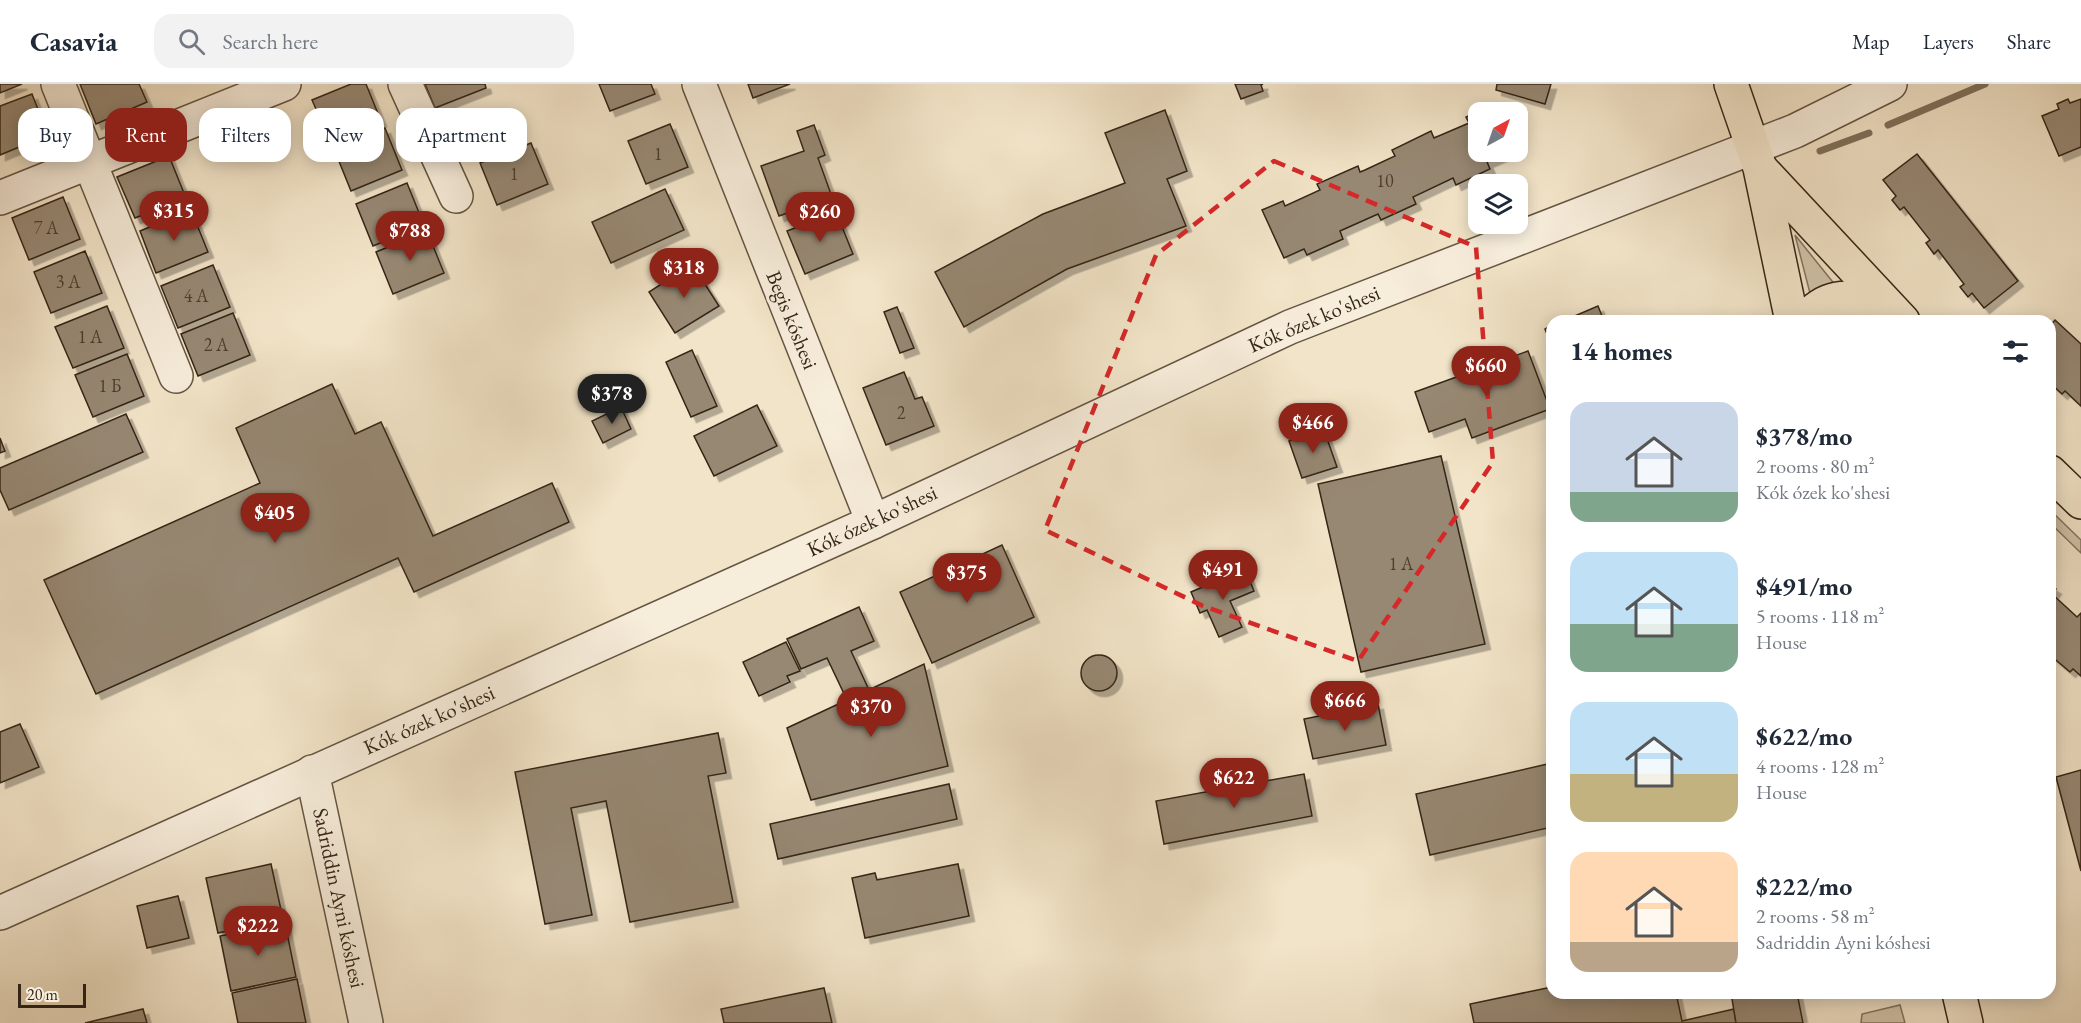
<!DOCTYPE html>
<meta charset="utf-8">
<style>
body{margin:0;font-family:"EB Garamond",serif;background:#f2f2f3;color:#1f2937;height:100vh;display:flex;flex-direction:column;font-size:22px;white-space:nowrap}
*{box-sizing:border-box;margin:0}
p{font-size:20px;color:#747a83}
.icon{flex:none;width:33px;height:33px;fill:none;stroke:currentColor;stroke-width:2;stroke-linecap:round;stroke-linejoin:round}
.map{position:relative;flex:1;overflow:hidden}
.drawer{position:absolute;left:1546px;top:231px;width:510px;height:684px;display:flex;flex-direction:column;background:#fff;border-radius:18px;box-shadow:0 3px 15px #0003}
.drawer>*{flex:none}
.hud{position:absolute;left:18px;top:24px;width:570px;height:54px;display:flex;gap:12px}
.needle{width:39px;rotate:40deg}
.buttons{position:absolute;left:1468px;top:18px;display:grid;gap:12px}
.buttons a{display:grid;place-items:center;width:60px;height:60px;border-radius:12px;background:#fff;box-shadow:0 3px 15px #0003;font-size:30px}
.scale{position:absolute;left:18px;bottom:15px;width:68px;box-sizing:border-box;padding-left:6px;border:3px solid #342516;border-top:0;font-size:16px;line-height:21px;white-space:nowrap;color:#342516;-webkit-text-stroke:4px #f7eddb;paint-order:stroke}
.price{position:absolute;translate:-50% -51px;padding:0 14px;border-radius:21px;background:#8f2418;color:#fff;font-size:20px;line-height:39px;filter:drop-shadow(0 2px 3px #0008)}
.price::after{content:'';position:absolute;left:50%;top:36px;width:18px;height:14px;margin-left:-9px;background:inherit;clip-path:polygon(0 0,100% 0,50% 100%)}
.price.selected{background:#222;color:#fff}
ul{padding:0;list-style:none}
li{display:flex;align-items:center;gap:18px;height:150px;padding:0 24px}
li span{display:grid;place-items:center;flex:none;width:168px;height:120px;border-radius:18px;color:#555}
li>.icon{margin-inline-start:auto}
span .icon{width:72px;height:72px;fill:#fffc;stroke-width:1}
li b{font-size:26px}
h2{display:flex;justify-content:space-between;align-items:center;height:72px;padding:0 24px;font-size:26px}
.tag{padding:0 21px;border-radius:18px;background:#fff;box-shadow:0 3px 15px #0003;font-size:21px;line-height:54px}
.tag.selected{background:#8f2418;color:#fff}
header{display:flex;align-items:center;gap:36px;box-sizing:border-box;height:84px;padding:0 30px;background:#fff;border-bottom:2px solid #e0e1e3}
header strong{font-size:28px}
nav{display:flex;gap:33px;margin-inline-start:auto;font-size:21px}
.search{width:420px;height:54px;background:#f2f2f3;display:flex;align-items:center;gap:15px;box-sizing:border-box;padding:0 21px;border-radius:18px;color:#747a83;font-size:22px}
.map>svg:first-child{display:block}
</style>
<header>
<strong>Casavia</strong>
<div class="search"><svg class="icon" aria-label="search" viewBox="0 0 24 24"><circle cx="10" cy="10" r="6"/><path d="M15 15l6 6"/></svg>Search here</div>
<nav><a>Map</a><a>Layers</a><a>Share</a></nav>
</header>
<div class="map">
<svg width="2081" height="939" viewBox="0 0 2081 939">
<defs>
<filter id="shadow"><feDropShadow dx="5.5" dy="5.5" stdDeviation="0" flood-color="#0004"/></filter>
</defs>
<rect width="100%" height="100%" fill="#f2e4c8"/>
<filter id="stains"><feTurbulence type="fractalNoise" baseFrequency=".00333" numOctaves="4"/><feColorMatrix values="0 0 0 0 .2 0 0 0 0 .09 0 0 0 0 .02 0 0 0 .5 -.17"/></filter>
<radialGradient id="worn" r=".72"><stop offset=".6" stop-color="#630" stop-opacity="0"/><stop offset="1" stop-color="#630" stop-opacity=".3"/></radialGradient>
<g fill="#d2c4aa" stroke="#837460" stroke-width="1.5">
<path d="M 1795,151 L 1840,207 L 1812,217 Z"/>
<path d="M 2050,426 L 2081,456 L 2081,469 L 2051,440 Z"/>
<path d="M 1900,921 L 1905,939 L 1861,939 L 1862,930 Z"/>
</g>
<g fill="none" stroke-linecap="round" stroke-linejoin="round">
<g stroke="#7f715c" stroke-width="7">
<path d="M 1888,41 L 1985,0"/>
<path d="M 1820,67 L 1869,49"/>
</g>
</g>
<g fill="#978873" stroke="#342516" stroke-width="1.5" filter="url(#shadow)">
<path d="M 0,0 L 22,0 L 0,9 Z"/>
<path d="M 80,0 L 139,0 L 147,18 L 96,40 Z"/>
<path d="M 351,0 L 366,0 L 381,37 L 330,57 L 312,16 Z"/>
<path d="M 425,0 L 485,0 L 486,4 L 435,24 Z"/>
<path d="M 599,0 L 651,0 L 655,10 L 610,27 Z"/>
<path d="M 748,0 L 790,0 L 753,14 Z"/>
<path d="M 1235,0 L 1263,0 L 1261,1 L 1263,7 L 1241,15 Z"/>
<path d="M 1497,0 L 1551,0 L 1545,20 L 1496,6 Z"/>
<path d="M 32,10 L 48,51 L 0,71 L 0,22 Z"/>
<path d="M 2068,15 L 2070,19 L 2081,15 L 2081,63 L 2059,72 L 2042,32 L 2059,25 L 2057,20 Z"/>
<path d="M 1485,24 L 1487,28 L 1479,28 L 1479,68 L 1506,70 L 1487,78 L 1490,85 L 1456,101 L 1453,94 L 1413,113 L 1416,120 L 1381,136 L 1378,130 L 1340,147 L 1343,155 L 1307,171 L 1304,165 L 1284,174 L 1262,126 L 1283,117 L 1285,122 L 1320,106 L 1317,100 L 1358,82 L 1360,88 L 1365,86 L 1395,72 L 1392,66 L 1431,47 L 1434,54 L 1469,39 L 1466,33 Z"/>
<path d="M 1165,26 L 1187,87 L 1167,95 L 1186,142 L 1067,185 L 964,243 L 935,188 L 1043,130 L 1125,99 L 1105,49 Z"/>
<path d="M 670,40 L 688,83 L 646,100 L 628,57 Z"/>
<path d="M 814,41 L 825,71 L 818,74 L 832,113 L 779,132 L 761,82 L 804,67 L 797,47 Z"/>
<path d="M 385,44 L 402,86 L 351,107 L 334,65 Z"/>
<path d="M 531,59 L 548,100 L 497,121 L 480,79 Z"/>
<path d="M 1917,70 L 2018,197 L 1984,224 L 1972,209 L 1968,213 L 1960,203 L 1964,200 L 1938,166 L 1934,170 L 1926,159 L 1930,156 L 1904,123 L 1900,126 L 1892,116 L 1896,112 L 1883,96 Z"/>
<path d="M 169,72 L 186,114 L 135,134 L 117,93 Z"/>
<path d="M 407,99 L 424,141 L 373,162 L 356,120 Z"/>
<path d="M 665,105 L 684,146 L 611,179 L 592,138 Z"/>
<path d="M 63,113 L 80,155 L 29,176 L 12,134 Z"/>
<path d="M 191,126 L 208,168 L 156,189 L 140,147 Z"/>
<path d="M 836,128 L 853,170 L 805,190 L 787,147 Z"/>
<path d="M 427,147 L 444,189 L 393,210 L 376,168 Z"/>
<path d="M 85,167 L 102,209 L 51,229 L 34,188 Z"/>
<path d="M 692,180 L 719,222 L 675,249 L 649,208 Z"/>
<path d="M 213,181 L 230,223 L 178,244 L 161,202 Z"/>
<path d="M 107,222 L 124,264 L 73,284 L 55,243 Z"/>
<path d="M 1598,222 L 1604,237 L 1563,237 Z"/>
<path d="M 897,223 L 914,264 L 900,269 L 884,228 Z"/>
<path d="M 233,229 L 250,271 L 198,292 L 181,250 Z"/>
<path d="M 2055,236 L 2081,260 L 2081,322 L 2065,307 L 2062,310 L 2050,299 L 2050,242 Z"/>
<path d="M 1552,241 L 1552,263 L 1545,245 Z"/>
<path d="M 692,266 L 717,322 L 691,333 L 666,278 Z"/>
<path d="M 1528,267 L 1550,325 L 1472,354 L 1465,335 L 1429,348 L 1415,308 Z"/>
<path d="M 127,270 L 144,312 L 93,333 L 75,291 Z"/>
<path d="M 904,288 L 915,315 L 922,313 L 934,342 L 886,361 L 863,304 Z"/>
<path d="M 332,300 L 355,350 L 381,338 L 433,452 L 552,399 L 569,438 L 414,508 L 398,474 L 96,610 L 44,496 L 260,399 L 236,344 Z"/>
<path d="M 757,321 L 777,362 L 714,392 L 694,352 Z"/>
<path d="M 621,323 L 631,345 L 603,359 L 592,337 Z"/>
<path d="M 126,330 L 143,368 L 9,426 L 0,406 L 0,384 Z"/>
<path d="M 1324,346 L 1337,383 L 1302,394 L 1289,357 Z"/>
<path d="M 0,354 L 5,367 L 0,369 Z"/>
<path d="M 1441,372 L 1485,560 L 1361,588 L 1318,400 Z"/>
<path d="M 1002,461 L 1034,533 L 932,579 L 900,508 Z"/>
<path d="M 1245,485 L 1254,507 L 1230,517 L 1242,543 L 1219,553 L 1207,526 L 1200,529 L 1191,508 Z"/>
<path d="M 2050,501 L 2056,505 L 2052,510 L 2077,533 L 2081,529 L 2081,592 L 2073,585 L 2070,588 L 2050,571 Z"/>
<path d="M 859,523 L 874,557 L 851,567 L 869,606 L 847,616 L 827,574 L 801,585 L 787,555 Z"/>
<path d="M 786,558 L 800,587 L 787,592 L 790,598 L 759,612 L 743,578 Z"/>
<circle cx="1099" cy="589" r="18"/>
<path d="M 924,580 L 948,682 L 811,716 L 787,644 Z"/>
<path d="M 1378,620 L 1386,661 L 1313,675 L 1304,635 Z"/>
<path d="M 20,640 L 39,683 L 0,699 L 0,648 Z"/>
<path d="M 718,649 L 726,689 L 708,692 L 733,818 L 630,838 L 606,717 L 571,724 L 592,831 L 545,840 L 515,688 Z"/>
<path d="M 1552,679 L 1552,743 L 1430,771 L 1416,710 Z"/>
<path d="M 2081,686 L 2081,787 L 2056,693 Z"/>
<path d="M 1304,690 L 1312,732 L 1164,760 L 1156,717 Z"/>
<path d="M 949,700 L 957,735 L 778,775 L 770,740 Z"/>
<path d="M 271,780 L 283,835 L 218,849 L 206,794 Z"/>
<path d="M 958,780 L 969,832 L 865,854 L 852,794 L 875,789 L 877,796 Z"/>
<path d="M 178,812 L 189,854 L 147,864 L 137,822 Z"/>
<path d="M 285,839 L 296,893 L 231,907 L 220,852 Z"/>
<path d="M 297,895 L 306,939 L 238,939 L 232,909 Z"/>
<path d="M 1552,903 L 1552,909 L 1676,909 L 1682,937 L 1734,925 L 1736,939 L 1474,939 L 1470,920 Z"/>
<path d="M 824,904 L 832,939 L 724,939 L 721,925 Z"/>
<path d="M 1731,909 L 1797,909 L 1803,939 L 1736,939 Z"/>
<path d="M 143,925 L 147,939 L 85,939 Z"/>
</g>
<g fill="none" stroke-linecap="round" stroke-linejoin="round">
<defs>
<g id="minor">
<path d="M 58,0 L 176,292"/>
<path d="M 405,0 L 456,112"/>
<path d="M 699,0 L 873,438"/>
<path d="M 0,114 L 284,0"/>
<path d="M 312,688 L 366,939"/>
<path d="M 0,829 L 873,438 L 1290,243 L 1795,47 L 1890,0"/>
</g>
<g id="major">
<path d="M 1731,0 L 1760,84 L 1792,237"/>
<path d="M 1761,85 L 1903,237"/>
<path d="M 1804,237 C 1829,206 1850,214 1885,219"/>
<path d="M 2050,388 L 2081,418"/>
<path d="M 1959,909 L 1966,939"/>
</g>
</defs>
<use href="#minor" stroke="#645542" stroke-width="36"/>
<use href="#major" stroke="#342516" stroke-width="36"/>
<use href="#minor" stroke="#f7eddb" stroke-width="33"/>
<use href="#major" stroke="#f2e4c8" stroke-width="33"/>
</g>
<path fill="none" stroke="#d62828" stroke-width="4.5" stroke-dasharray="12 8" stroke-linejoin="round" d="M 1274,77 L 1476,163 L 1493,378 L 1358,577 L 1203,522 L 1045,446 L 1156,171 Z"/>
<g text-anchor="middle" stroke-width="6" stroke-linejoin="round" paint-order="stroke">
<g font-size="18" fill="#4d3e2d">
<text x="658" y="76">1</text>
<text x="514" y="96">1</text>
<text x="1385" y="103">10</text>
<text x="46" y="150">7 А</text>
<text x="68" y="204">3 А</text>
<text x="196" y="218">4 А</text>
<text x="90" y="259">1 А</text>
<text x="216" y="267">2 А</text>
<text x="110" y="308">1 Б</text>
<text x="901" y="335">2</text>
<text x="1401" y="486">1 А</text>
</g>
<g font-size="21" fill="#342516" stroke="#f7eddb">
<text transform="translate(1314 235) rotate(-23)" y="7">Kók ózek ko'shesi</text>
<text transform="translate(792 236) rotate(68)" y="7">Begis kóshesi</text>
<text transform="translate(872 437) rotate(-25)" y="7">Kók ózek ko'shesi</text>
<text transform="translate(429 636) rotate(-24)" y="7">Kók ózek ko'shesi</text>
<text transform="translate(339 814) rotate(78)" y="7">Sadriddin Ayni kóshesi</text>
</g>
</g>
<rect width="100%" height="100%" filter="url(#stains)"/>
<rect width="100%" height="100%" fill="url(#worn)"/>
</svg>
<div class="buttons">
<a><svg class="needle" viewBox="-14 -14 28 28"><path d="M0-13l5 13h-10z" fill="#e53935"/><path d="M0 13l5-13h-10z" fill="#747a83"/></svg></a>
<a><svg class="icon" aria-label="layers" viewBox="0 0 24 24"><path d="M12 4l9 5-9 5-9-5zM3 14l9 5 9-5"/></svg></a>
</div>
<div class="scale">20 m</div>
<b class="price" style="left:174px;top:158px">$315</b>
<b class="price" style="left:820px;top:159px">$260</b>
<b class="price" style="left:410px;top:178px">$788</b>
<b class="price" style="left:684px;top:215px">$318</b>
<b class="price" style="left:1486px;top:313px">$660</b>
<b class="price selected" style="left:612px;top:341px">$378</b>
<b class="price" style="left:1313px;top:370px">$466</b>
<b class="price" style="left:275px;top:460px">$405</b>
<b class="price" style="left:1223px;top:517px">$491</b>
<b class="price" style="left:967px;top:520px">$375</b>
<b class="price" style="left:1345px;top:648px">$666</b>
<b class="price" style="left:871px;top:654px">$370</b>
<b class="price" style="left:1234px;top:725px">$622</b>
<b class="price" style="left:258px;top:873px">$222</b>
<div class="hud">
<a class="tag">Buy</a>
<a class="tag selected">Rent</a>
<a class="tag">Filters</a>
<a class="tag">New</a>
<a class="tag">Apartment</a>
</div>
<section class="drawer">
<h2>14 homes<svg class="icon" aria-label="filters" viewBox="0 0 24 24"><path d="M4 7h16M4 17h16"/><circle cx="9" cy="7" r="2"/><circle cx="15" cy="17" r="2"/></svg></h2>
<ul>
<li><span style="background:linear-gradient(#c9d6e8 75%,#7fa58c 0)"><svg class="icon" aria-label="home" viewBox="0 0 24 24"><path d="M3 11l9-7 9 7M6 9v11h12V9"/></svg></span><div><b>$378/mo</b><p>2 rooms · 80 m²</p><p>Kók ózek ko'shesi</p></div></li>
<li><span style="background:linear-gradient(#bfe0f5 60%,#7fa58c 0)"><svg class="icon" aria-label="home" viewBox="0 0 24 24"><path d="M3 11l9-7 9 7M6 9v11h12V9"/></svg></span><div><b>$491/mo</b><p>5 rooms · 118 m²</p><p>House</p></div></li>
<li><span style="background:linear-gradient(#bfe0f5 60%,#c2b280 0)"><svg class="icon" aria-label="home" viewBox="0 0 24 24"><path d="M3 11l9-7 9 7M6 9v11h12V9"/></svg></span><div><b>$622/mo</b><p>4 rooms · 128 m²</p><p>House</p></div></li>
<li><span style="background:linear-gradient(#ffd9b3 75%,#b9a48a 0)"><svg class="icon" aria-label="home" viewBox="0 0 24 24"><path d="M3 11l9-7 9 7M6 9v11h12V9"/></svg></span><div><b>$222/mo</b><p>2 rooms · 58 m²</p><p>Sadriddin Ayni kóshesi</p></div></li>
</ul>
</section>
</div>
